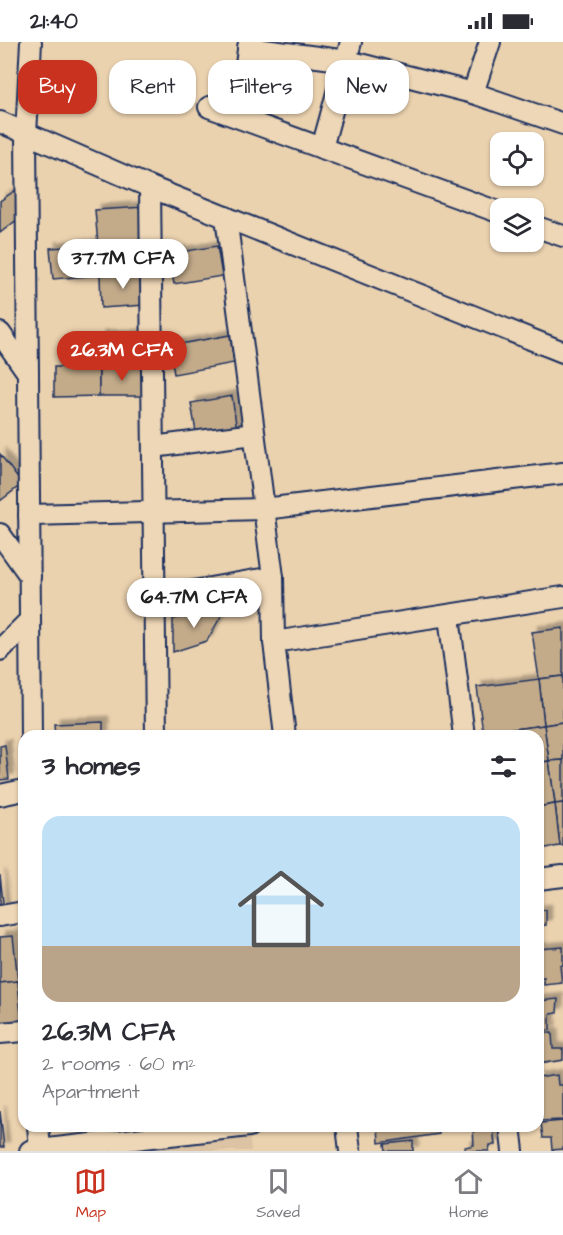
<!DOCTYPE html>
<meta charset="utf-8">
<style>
body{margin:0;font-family:"Architects Daughter",sans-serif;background:#f2f2f3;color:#2b2b33;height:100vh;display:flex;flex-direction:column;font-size:22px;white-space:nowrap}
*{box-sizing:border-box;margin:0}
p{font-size:20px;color:#7c7c81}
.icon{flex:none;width:33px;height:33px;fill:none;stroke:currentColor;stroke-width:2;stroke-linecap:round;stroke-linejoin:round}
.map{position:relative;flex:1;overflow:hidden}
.details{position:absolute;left:18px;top:688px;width:526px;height:402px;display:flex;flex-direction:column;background:#fff;border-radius:18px;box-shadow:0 2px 4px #0004}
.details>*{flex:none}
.hud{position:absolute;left:18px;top:18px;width:528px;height:54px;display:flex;gap:12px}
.controls{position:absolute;left:490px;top:90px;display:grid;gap:12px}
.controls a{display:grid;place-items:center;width:54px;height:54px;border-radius:12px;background:#fff;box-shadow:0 2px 4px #0004;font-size:30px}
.price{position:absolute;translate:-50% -51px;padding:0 14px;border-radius:21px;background:#fff;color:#222;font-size:20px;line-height:39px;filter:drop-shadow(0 2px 3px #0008)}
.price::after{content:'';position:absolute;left:50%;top:36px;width:18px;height:14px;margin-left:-9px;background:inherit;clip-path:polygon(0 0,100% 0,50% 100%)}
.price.current{background:#c8321e;color:#fff}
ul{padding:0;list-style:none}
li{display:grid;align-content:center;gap:12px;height:318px;padding:0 24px}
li+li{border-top:2px solid #e1e1e2}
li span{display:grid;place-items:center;height:186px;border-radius:18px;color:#555}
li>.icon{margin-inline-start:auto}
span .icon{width:108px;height:108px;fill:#fffc;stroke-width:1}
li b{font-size:26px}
h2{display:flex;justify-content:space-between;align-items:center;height:72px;padding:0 24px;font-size:26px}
.chip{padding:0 21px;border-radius:18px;background:#fff;box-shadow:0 2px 4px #0004;font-size:21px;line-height:54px}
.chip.current{background:#c8321e;color:#fff}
.status{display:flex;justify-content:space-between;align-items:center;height:42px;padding:0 30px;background:#fff;direction:ltr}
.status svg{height:16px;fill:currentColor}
.dock{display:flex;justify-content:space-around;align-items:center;height:84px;border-top:2px solid #e1e1e2;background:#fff;font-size:16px;color:#7c7c81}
.dock a{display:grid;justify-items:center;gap:3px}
.dock .current{color:#c8321e}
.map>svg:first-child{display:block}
</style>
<div class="status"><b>21:40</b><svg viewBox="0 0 49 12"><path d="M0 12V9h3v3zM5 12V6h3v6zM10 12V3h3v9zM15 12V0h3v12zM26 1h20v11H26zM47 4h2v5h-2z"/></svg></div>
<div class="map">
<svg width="563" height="1109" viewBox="0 0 563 1109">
<defs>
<filter id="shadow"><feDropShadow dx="5.5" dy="-5.5" stdDeviation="1.5" flood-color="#0004"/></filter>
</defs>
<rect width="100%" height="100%" fill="#ebd2af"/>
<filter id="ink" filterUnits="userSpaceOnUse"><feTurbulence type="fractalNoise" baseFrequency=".0167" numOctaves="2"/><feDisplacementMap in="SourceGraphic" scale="12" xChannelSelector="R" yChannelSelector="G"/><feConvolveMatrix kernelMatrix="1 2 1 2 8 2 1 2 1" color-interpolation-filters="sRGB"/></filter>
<g filter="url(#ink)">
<path fill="#dbc3a3" d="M 249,1089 L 251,1109 L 94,1109 Z"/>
<g fill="#c3ab8a" stroke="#1b2f5e" stroke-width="1.5" filter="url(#shadow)">
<path d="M 23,143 L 19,176 L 0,191 L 0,159 Z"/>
<path d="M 145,165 L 147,199 L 98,203 L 95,168 Z"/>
<path d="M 98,203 L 100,233 L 53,237 L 50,206 Z"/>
<path d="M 217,204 L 222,234 L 174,242 L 168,212 Z"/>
<path d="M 144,230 L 146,263 L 101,266 L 100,233 Z"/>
<path d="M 230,293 L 234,321 L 174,332 L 169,304 Z"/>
<path d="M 100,294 L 147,294 L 146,325 L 99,325 Z"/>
<path d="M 54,325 L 99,325 L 99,354 L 54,355 Z"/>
<rect x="99" y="325" width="47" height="29"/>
<path d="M 232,354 L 237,389 L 197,396 L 191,361 Z"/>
<path d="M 0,412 L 22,442 L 0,459 Z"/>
<path d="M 225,567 L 207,599 L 173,610 L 173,577 Z"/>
<path d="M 563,586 L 563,634 L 539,637 L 532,590 Z"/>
<path d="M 563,634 L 563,680 L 544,683 L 539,637 Z"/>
<path d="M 539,637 L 544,683 L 483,691 L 477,645 Z"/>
<path d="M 103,680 L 103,694 L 55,694 L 54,682 Z"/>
<path d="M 563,680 L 563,718 L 549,719 L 544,683 Z"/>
<path d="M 544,683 L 549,719 L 538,721 L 538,694 L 483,694 L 483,691 Z"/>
<path d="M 5,703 L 9,737 L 0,738 L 0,704 Z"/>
<path d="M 563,718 L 563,761 L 555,762 L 549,719 Z"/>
<path d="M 549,719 L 555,762 L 538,765 L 538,721 Z"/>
<path d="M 563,761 L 563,804 L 560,804 L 555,762 Z"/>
<path d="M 555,762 L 560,804 L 538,807 L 538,765 Z"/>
<path d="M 0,833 L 4,869 L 0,870 Z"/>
<path d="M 546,868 L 546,883 L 538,884 L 538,869 Z"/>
<path d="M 13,894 L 18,939 L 0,941 L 0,895 Z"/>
<path d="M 563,905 L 563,923 L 560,924 L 562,941 L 544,943 L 544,936 L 538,937 L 538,907 Z"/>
<path d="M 18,939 L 22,984 L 0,986 L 0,941 Z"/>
<path d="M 558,957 L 557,971 L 550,972 L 550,988 L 538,989 L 538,959 Z"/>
<path d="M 538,991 L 552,991 L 553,1007 L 563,1007 L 563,1018 L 538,1022 Z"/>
<path d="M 557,1033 L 558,1043 L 563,1043 L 563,1078 L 538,1079 L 538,1036 Z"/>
<path d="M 0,1069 L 4,1105 L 0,1105 Z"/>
<path d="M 563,1079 L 563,1107 L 552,1108 L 551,1096 L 543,1096 L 541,1081 Z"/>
<path d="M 378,1084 L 438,1084 L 439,1092 L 379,1101 Z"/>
<path d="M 493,1086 L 495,1103 L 490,1103 L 489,1109 L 465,1109 L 465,1105 L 474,1103 L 473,1087 Z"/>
<path d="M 413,1099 L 413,1109 L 386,1109 L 385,1102 Z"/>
</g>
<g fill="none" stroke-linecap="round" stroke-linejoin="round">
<defs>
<g id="street">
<path d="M 248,6 L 348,19 L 473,51 L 563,82"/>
<path d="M 473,51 L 490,0"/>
<path d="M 209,65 L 501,171"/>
<path d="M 239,75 L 249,0"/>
<path d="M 0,80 L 150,145 L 563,310"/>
<path d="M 322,106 L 351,0"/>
<path d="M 150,145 L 156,694"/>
<path d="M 226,175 L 273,535 L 274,600 L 285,694"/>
<path d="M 534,184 L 563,194"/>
<path d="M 0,291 L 28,331"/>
<path d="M 153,405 L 254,392"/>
<path d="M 29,473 L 264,467 L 563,431"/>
<path d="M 0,492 L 30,534"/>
<path d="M 154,556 L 273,535"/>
<path d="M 449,574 L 464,694"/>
<path d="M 274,600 L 563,555"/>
<path d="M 0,608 L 30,578"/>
<path d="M 31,694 L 26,92 L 31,0"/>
<path d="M 0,753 L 24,748"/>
<path d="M 538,837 L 563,834"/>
<path d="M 0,874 L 24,870"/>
<path d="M 0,991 L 24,989"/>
<path d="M 38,1084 L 40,1106"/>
<path d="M 347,1084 L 350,1109"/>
<path d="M 510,1084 L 513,1109"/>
<path d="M 30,1109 L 249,1084"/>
</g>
</defs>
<use href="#street" stroke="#1b2f5e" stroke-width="24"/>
<use href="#street" stroke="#eed7b6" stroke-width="20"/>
</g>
</g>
</svg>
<div class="controls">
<a><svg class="icon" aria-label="locate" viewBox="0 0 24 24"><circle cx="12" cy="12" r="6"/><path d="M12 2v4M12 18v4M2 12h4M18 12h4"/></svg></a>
<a><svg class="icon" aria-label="layers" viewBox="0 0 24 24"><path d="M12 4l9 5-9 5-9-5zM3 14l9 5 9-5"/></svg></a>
</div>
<b class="price" style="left:123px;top:248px">37.7M CFA</b>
<b class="price current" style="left:122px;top:340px">26.3M CFA</b>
<b class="price" style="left:194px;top:587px">64.7M CFA</b>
<div class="hud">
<a class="chip current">Buy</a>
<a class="chip">Rent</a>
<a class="chip">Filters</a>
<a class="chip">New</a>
</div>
<section class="details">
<h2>3 homes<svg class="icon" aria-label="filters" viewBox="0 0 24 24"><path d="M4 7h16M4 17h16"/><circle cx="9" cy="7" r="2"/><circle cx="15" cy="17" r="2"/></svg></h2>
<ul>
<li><span style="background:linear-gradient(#bfe0f5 70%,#b9a48a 0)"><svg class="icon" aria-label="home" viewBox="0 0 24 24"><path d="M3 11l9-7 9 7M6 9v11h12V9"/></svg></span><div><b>26.3M CFA</b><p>2 rooms · 60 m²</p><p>Apartment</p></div></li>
</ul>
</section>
</div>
<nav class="dock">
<a class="current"><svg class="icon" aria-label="map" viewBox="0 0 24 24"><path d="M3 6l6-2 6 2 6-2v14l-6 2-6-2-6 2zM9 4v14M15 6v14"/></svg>Map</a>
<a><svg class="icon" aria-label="saved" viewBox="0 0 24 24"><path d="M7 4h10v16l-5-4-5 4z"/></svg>Saved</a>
<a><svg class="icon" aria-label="home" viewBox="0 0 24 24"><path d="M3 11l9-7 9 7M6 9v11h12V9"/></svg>Home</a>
</nav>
